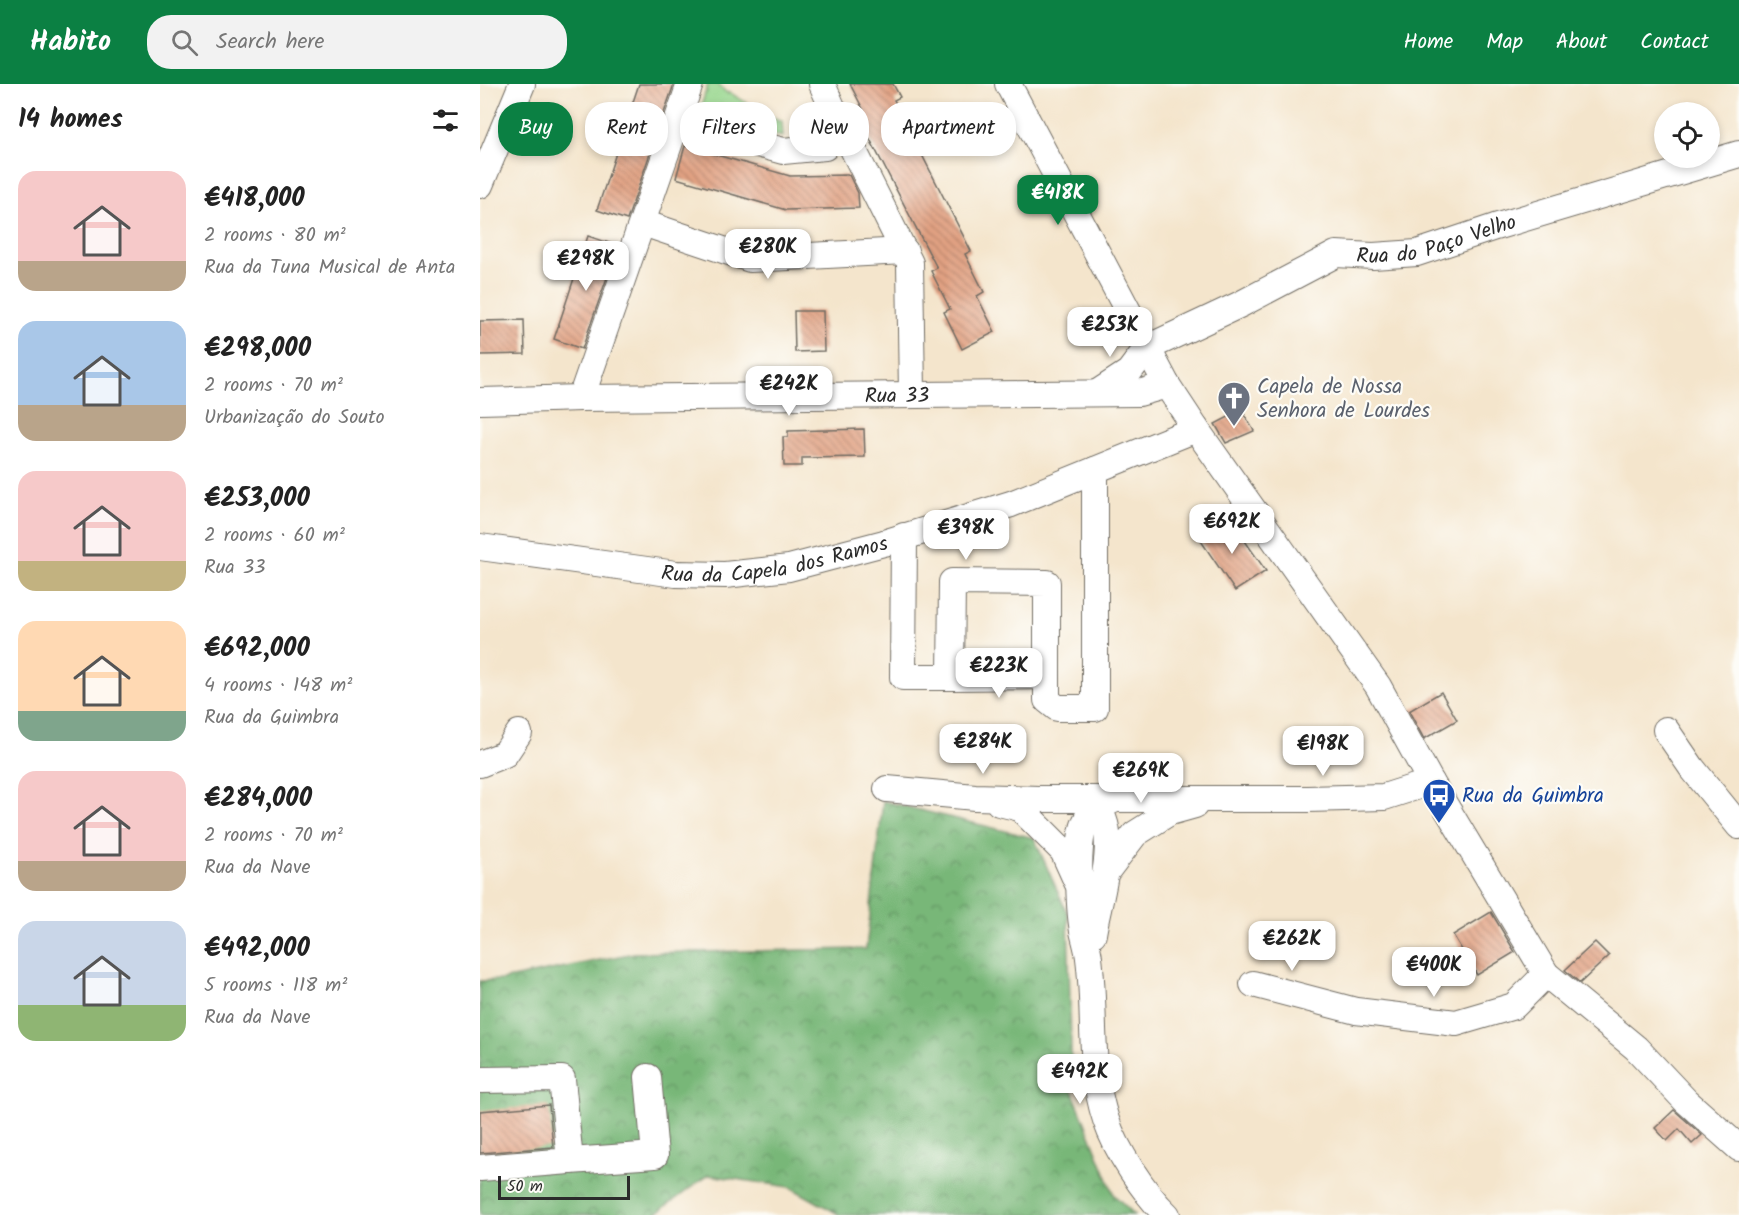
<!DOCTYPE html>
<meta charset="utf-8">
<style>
body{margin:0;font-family:Kalam,sans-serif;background:#f2f2f2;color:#222;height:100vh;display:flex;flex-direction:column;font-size:22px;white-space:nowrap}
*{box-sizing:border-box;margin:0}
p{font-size:20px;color:#767676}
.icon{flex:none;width:33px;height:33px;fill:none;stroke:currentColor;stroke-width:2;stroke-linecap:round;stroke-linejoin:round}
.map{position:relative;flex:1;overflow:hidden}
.details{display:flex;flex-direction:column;background:#fff;width:480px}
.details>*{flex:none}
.banner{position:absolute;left:18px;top:18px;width:570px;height:54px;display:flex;gap:12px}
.controls{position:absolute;left:1174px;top:18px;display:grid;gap:12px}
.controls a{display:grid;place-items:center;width:66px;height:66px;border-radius:50%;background:#fff;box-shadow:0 3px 9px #0003;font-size:30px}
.scale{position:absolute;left:18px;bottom:15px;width:132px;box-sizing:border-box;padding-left:6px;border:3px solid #2b2b2b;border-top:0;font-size:16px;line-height:21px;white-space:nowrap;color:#2b2b2b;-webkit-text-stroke:4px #fdfcf7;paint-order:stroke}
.price{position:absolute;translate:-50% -51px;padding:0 14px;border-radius:12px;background:#fff;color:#222;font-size:20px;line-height:39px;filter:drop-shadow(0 2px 3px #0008)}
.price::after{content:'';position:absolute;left:50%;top:36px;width:18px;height:14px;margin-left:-9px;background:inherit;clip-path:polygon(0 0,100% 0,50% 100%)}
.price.current{background:#0b8043;color:#fff}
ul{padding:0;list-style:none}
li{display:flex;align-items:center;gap:18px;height:150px;padding:0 18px}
li span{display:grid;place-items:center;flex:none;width:168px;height:120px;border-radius:18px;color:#555}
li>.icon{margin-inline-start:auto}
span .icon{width:72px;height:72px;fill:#fffc;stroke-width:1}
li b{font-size:26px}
h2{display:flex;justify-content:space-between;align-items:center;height:72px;padding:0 18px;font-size:26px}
.pill{padding:0 21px;border-radius:24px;background:#fff;box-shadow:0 3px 9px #0003;font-size:21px;line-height:54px}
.pill.current{background:#0b8043;color:#fff}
header{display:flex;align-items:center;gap:36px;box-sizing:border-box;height:84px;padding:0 30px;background:#0b8043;color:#fff}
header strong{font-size:28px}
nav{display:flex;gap:33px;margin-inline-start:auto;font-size:21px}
.search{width:420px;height:54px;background:#f2f2f2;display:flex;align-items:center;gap:15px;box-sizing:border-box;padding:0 21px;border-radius:24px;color:#767676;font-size:22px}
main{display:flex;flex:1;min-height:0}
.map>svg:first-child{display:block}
</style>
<header>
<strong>Habito</strong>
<div class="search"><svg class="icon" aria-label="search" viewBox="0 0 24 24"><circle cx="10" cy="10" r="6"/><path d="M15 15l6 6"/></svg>Search here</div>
<nav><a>Home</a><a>Map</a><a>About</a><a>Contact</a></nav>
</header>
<main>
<section class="details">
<h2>14 homes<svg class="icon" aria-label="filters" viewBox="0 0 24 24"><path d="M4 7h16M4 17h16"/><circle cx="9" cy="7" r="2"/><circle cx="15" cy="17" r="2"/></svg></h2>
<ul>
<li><span style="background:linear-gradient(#f6c9c9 75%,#b9a48a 0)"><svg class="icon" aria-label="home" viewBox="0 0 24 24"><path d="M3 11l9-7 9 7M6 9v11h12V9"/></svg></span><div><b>€418,000</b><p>2 rooms · 80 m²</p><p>Rua da Tuna Musical de Anta</p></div></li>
<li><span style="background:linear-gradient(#a9c7e8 70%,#b9a48a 0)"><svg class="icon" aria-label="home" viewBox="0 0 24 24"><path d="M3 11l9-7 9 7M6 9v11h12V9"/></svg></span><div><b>€298,000</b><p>2 rooms · 70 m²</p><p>Urbanização do Souto</p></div></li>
<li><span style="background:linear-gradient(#f6c9c9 75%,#c2b280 0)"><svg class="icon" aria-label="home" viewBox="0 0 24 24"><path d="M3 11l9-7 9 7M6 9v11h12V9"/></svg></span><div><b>€253,000</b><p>2 rooms · 60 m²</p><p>Rua 33</p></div></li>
<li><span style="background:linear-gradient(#ffd9b3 75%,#7fa58c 0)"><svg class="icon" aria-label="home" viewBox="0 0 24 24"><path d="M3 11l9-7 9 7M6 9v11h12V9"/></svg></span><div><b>€692,000</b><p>4 rooms · 148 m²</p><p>Rua da Guimbra</p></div></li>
<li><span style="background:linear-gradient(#f6c9c9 75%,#b9a48a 0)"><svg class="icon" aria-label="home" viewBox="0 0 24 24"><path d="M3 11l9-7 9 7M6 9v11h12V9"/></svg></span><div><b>€284,000</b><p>2 rooms · 70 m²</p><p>Rua da Nave</p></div></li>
<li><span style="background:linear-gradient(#c9d6e8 70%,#8fb573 0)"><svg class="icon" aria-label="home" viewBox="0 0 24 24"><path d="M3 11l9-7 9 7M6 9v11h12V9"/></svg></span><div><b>€492,000</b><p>5 rooms · 118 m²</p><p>Rua da Nave</p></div></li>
</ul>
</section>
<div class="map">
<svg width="1259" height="1131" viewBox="0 0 1259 1131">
<defs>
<pattern id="forest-crowns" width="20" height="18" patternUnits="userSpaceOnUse" patternTransform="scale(1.5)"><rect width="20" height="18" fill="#78b778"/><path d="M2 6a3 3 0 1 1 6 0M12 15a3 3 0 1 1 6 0" fill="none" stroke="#639563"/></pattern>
<pattern id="park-tufts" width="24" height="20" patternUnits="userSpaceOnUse" patternTransform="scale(1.5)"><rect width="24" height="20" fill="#96d68c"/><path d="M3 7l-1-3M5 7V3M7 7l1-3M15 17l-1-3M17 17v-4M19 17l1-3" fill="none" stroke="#81b879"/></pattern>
<pattern id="building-back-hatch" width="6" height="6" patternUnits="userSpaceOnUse" patternTransform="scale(1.5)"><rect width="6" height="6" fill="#e1a182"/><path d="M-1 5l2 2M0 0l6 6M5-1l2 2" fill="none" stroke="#b7836b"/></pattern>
</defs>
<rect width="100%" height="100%" fill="#fdfcf7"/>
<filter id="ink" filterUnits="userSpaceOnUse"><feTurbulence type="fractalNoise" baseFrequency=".0167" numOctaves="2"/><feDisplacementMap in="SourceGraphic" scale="12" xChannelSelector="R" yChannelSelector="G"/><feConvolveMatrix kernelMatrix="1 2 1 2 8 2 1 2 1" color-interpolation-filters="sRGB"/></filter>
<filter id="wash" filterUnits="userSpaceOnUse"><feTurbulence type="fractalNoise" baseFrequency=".008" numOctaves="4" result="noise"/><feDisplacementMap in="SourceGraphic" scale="24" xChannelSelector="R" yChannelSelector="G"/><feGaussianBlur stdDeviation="1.35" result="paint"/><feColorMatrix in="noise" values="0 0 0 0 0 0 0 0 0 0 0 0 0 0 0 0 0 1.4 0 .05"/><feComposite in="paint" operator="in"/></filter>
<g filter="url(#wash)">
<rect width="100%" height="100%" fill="#f4e5cc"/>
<path fill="url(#forest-crowns)" stroke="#527152" stroke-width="1.5" d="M 403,717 L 554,754 L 588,831 L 592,1006 L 634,1111 L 655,1131 L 360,1131 L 310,1103 L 228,1091 L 174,1131 L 0,1131 L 0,897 L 22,896 L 154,869 L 386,865 Z"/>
<path fill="url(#park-tufts)" stroke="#60805c" stroke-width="1.5" d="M 228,0 L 237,0 L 248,10 L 249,8 L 284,30 L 302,37 L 303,53 L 219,29 Z"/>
<g id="blocks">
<g fill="url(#building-back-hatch)">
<path d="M 159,0 L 194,0 L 147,136 L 117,126 Z"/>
<path d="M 370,0 L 413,0 L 420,13 L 414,16 L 491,167 L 485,170 L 504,208 L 497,212 L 515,248 L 482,265 L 464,228 L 470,225 L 451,187 L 457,184 L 379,34 L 386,31 Z"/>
<path d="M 205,62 L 310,92 L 369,91 L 378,109 L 379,124 L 306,126 L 196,94 Z"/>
<path d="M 108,152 L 138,162 L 102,265 L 74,255 Z"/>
<path d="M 314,227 L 343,227 L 344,267 L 315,268 Z"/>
<path d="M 44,236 L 45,270 L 0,271 L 0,237 Z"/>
<path d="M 762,326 L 774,347 L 746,359 L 735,340 Z"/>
<path d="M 384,345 L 385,373 L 322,374 L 322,382 L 304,382 L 303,353 L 308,353 L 308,347 Z"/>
<path d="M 749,434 L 786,487 L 755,507 L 719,454 Z"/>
<path d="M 961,608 L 977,636 L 944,655 L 929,627 Z"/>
<path d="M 1011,828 L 1035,868 L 997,891 L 973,851 Z"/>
<path d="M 1115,858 L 1129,872 L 1100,899 L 1085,886 Z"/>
<path d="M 69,1021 L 73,1063 L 0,1069 L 0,1027 Z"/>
<path d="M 1194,1026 L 1222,1051 L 1212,1060 L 1199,1045 L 1187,1057 L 1175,1044 Z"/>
</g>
</g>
</g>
<g filter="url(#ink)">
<use href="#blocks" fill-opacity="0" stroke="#716c63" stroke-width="1.5"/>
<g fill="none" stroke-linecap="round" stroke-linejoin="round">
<defs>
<g id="minor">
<path d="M 342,0 L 352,23 L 430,179 L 432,310"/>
<path d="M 528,0 L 687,301 L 716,345 L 898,602 L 951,698 L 1066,890 L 1156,964 L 1206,1017 L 1259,1064"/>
<path d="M 197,38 L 303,67 L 345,63"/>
<path d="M 0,101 L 42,0"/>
<path d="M 163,139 L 270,175 L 425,167"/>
<path id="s1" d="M 617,309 L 649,288 L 667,264 L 761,220 L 856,170 L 893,172 L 937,169 L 1015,143 L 1259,70"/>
<path d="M 101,314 L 210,0"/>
<path id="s2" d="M 0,317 L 101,314 L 659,309 L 687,301"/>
<path d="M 424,452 L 423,593 L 471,593 L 472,498 L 567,499 L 567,616 L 577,624 L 615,624 L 615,386"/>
<path id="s3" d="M 0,463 L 196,490 L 245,491 L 309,484 L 404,459 L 531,420 L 716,345"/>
<path d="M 471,593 L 567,592"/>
<path d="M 1186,646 L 1212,684 L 1259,742"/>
<path d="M 0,680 L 25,670 L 39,649"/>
<path d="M 407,705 L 495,713 L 559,715 L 827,715 L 904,713 L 951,698"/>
<path d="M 636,715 C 622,721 611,724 605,739 C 596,759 599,825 603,847 C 605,856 608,865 609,874 C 616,928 608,983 626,1036 C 636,1066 664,1109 687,1131"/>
<path d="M 604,718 C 610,721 616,723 620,728 C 639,758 618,817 613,850"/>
<path d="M 519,719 L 540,724 L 583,767 L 597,798"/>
<path d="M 626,788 L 655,750 L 690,728 L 715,721"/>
<path d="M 773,900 L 876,927 L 976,939 L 1034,922 L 1066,890"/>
<path d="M 0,996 L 82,995 L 90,1077 L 0,1084"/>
<path d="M 90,1077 L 175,1071 L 168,993"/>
</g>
</defs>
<use href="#minor" stroke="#716c63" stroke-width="28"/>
<use href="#minor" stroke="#fff" stroke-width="26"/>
</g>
</g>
<defs>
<symbol id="church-pin" viewBox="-11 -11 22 30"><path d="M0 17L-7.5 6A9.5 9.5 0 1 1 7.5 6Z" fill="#6b7280" stroke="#fdfcf7"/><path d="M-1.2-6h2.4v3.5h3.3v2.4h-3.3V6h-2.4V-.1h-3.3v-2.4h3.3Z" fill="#fff"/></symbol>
<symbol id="bus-pin" viewBox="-11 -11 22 30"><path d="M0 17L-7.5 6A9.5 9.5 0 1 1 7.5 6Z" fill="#1a4fb4" stroke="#fdfcf7"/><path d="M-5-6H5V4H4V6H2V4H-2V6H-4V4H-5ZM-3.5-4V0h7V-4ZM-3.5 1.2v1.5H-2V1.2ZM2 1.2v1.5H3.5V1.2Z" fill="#fff"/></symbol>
</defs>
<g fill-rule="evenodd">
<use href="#church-pin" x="735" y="295" width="38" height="52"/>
<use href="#bus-pin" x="940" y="692" width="38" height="52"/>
</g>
<g text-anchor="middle" stroke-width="4.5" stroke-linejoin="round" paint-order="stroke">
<g font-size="21" fill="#2b2b2b" stroke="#fdfcf7">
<text dy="7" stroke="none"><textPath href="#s1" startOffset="382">Rua do Paço Velho</textPath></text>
<text dy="7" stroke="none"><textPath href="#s2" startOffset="417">Rua 33</textPath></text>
<text dy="7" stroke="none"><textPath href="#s3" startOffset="298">Rua da Capela dos Ramos</textPath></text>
</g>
<g font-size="21" fill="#5b616d" stroke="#fdfcf7" text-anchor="start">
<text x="777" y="309">Capela de Nossa<tspan x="777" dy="24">Senhora de Lourdes</tspan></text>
</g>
<g font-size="21" fill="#164399" stroke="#fdfcf7" text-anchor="start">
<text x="982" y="718">Rua da Guimbra</text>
</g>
</g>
</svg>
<div class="controls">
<a><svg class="icon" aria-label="locate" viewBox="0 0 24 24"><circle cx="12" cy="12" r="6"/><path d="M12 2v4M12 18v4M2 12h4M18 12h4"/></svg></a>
</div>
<div class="scale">50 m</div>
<b class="price current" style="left:578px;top:142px">€418K</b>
<b class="price" style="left:288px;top:196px">€280K</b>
<b class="price" style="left:106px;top:208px">€298K</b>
<b class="price" style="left:630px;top:274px">€253K</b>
<b class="price" style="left:309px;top:333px">€242K</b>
<b class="price" style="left:752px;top:471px">€692K</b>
<b class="price" style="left:486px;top:477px">€398K</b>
<b class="price" style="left:519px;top:615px">€223K</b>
<b class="price" style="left:503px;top:691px">€284K</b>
<b class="price" style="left:843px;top:693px">€198K</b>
<b class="price" style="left:661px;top:720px">€269K</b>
<b class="price" style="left:812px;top:888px">€262K</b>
<b class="price" style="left:954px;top:914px">€400K</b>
<b class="price" style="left:600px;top:1021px">€492K</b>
<div class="banner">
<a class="pill current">Buy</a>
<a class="pill">Rent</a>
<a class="pill">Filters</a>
<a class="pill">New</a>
<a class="pill">Apartment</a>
</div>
</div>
</main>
